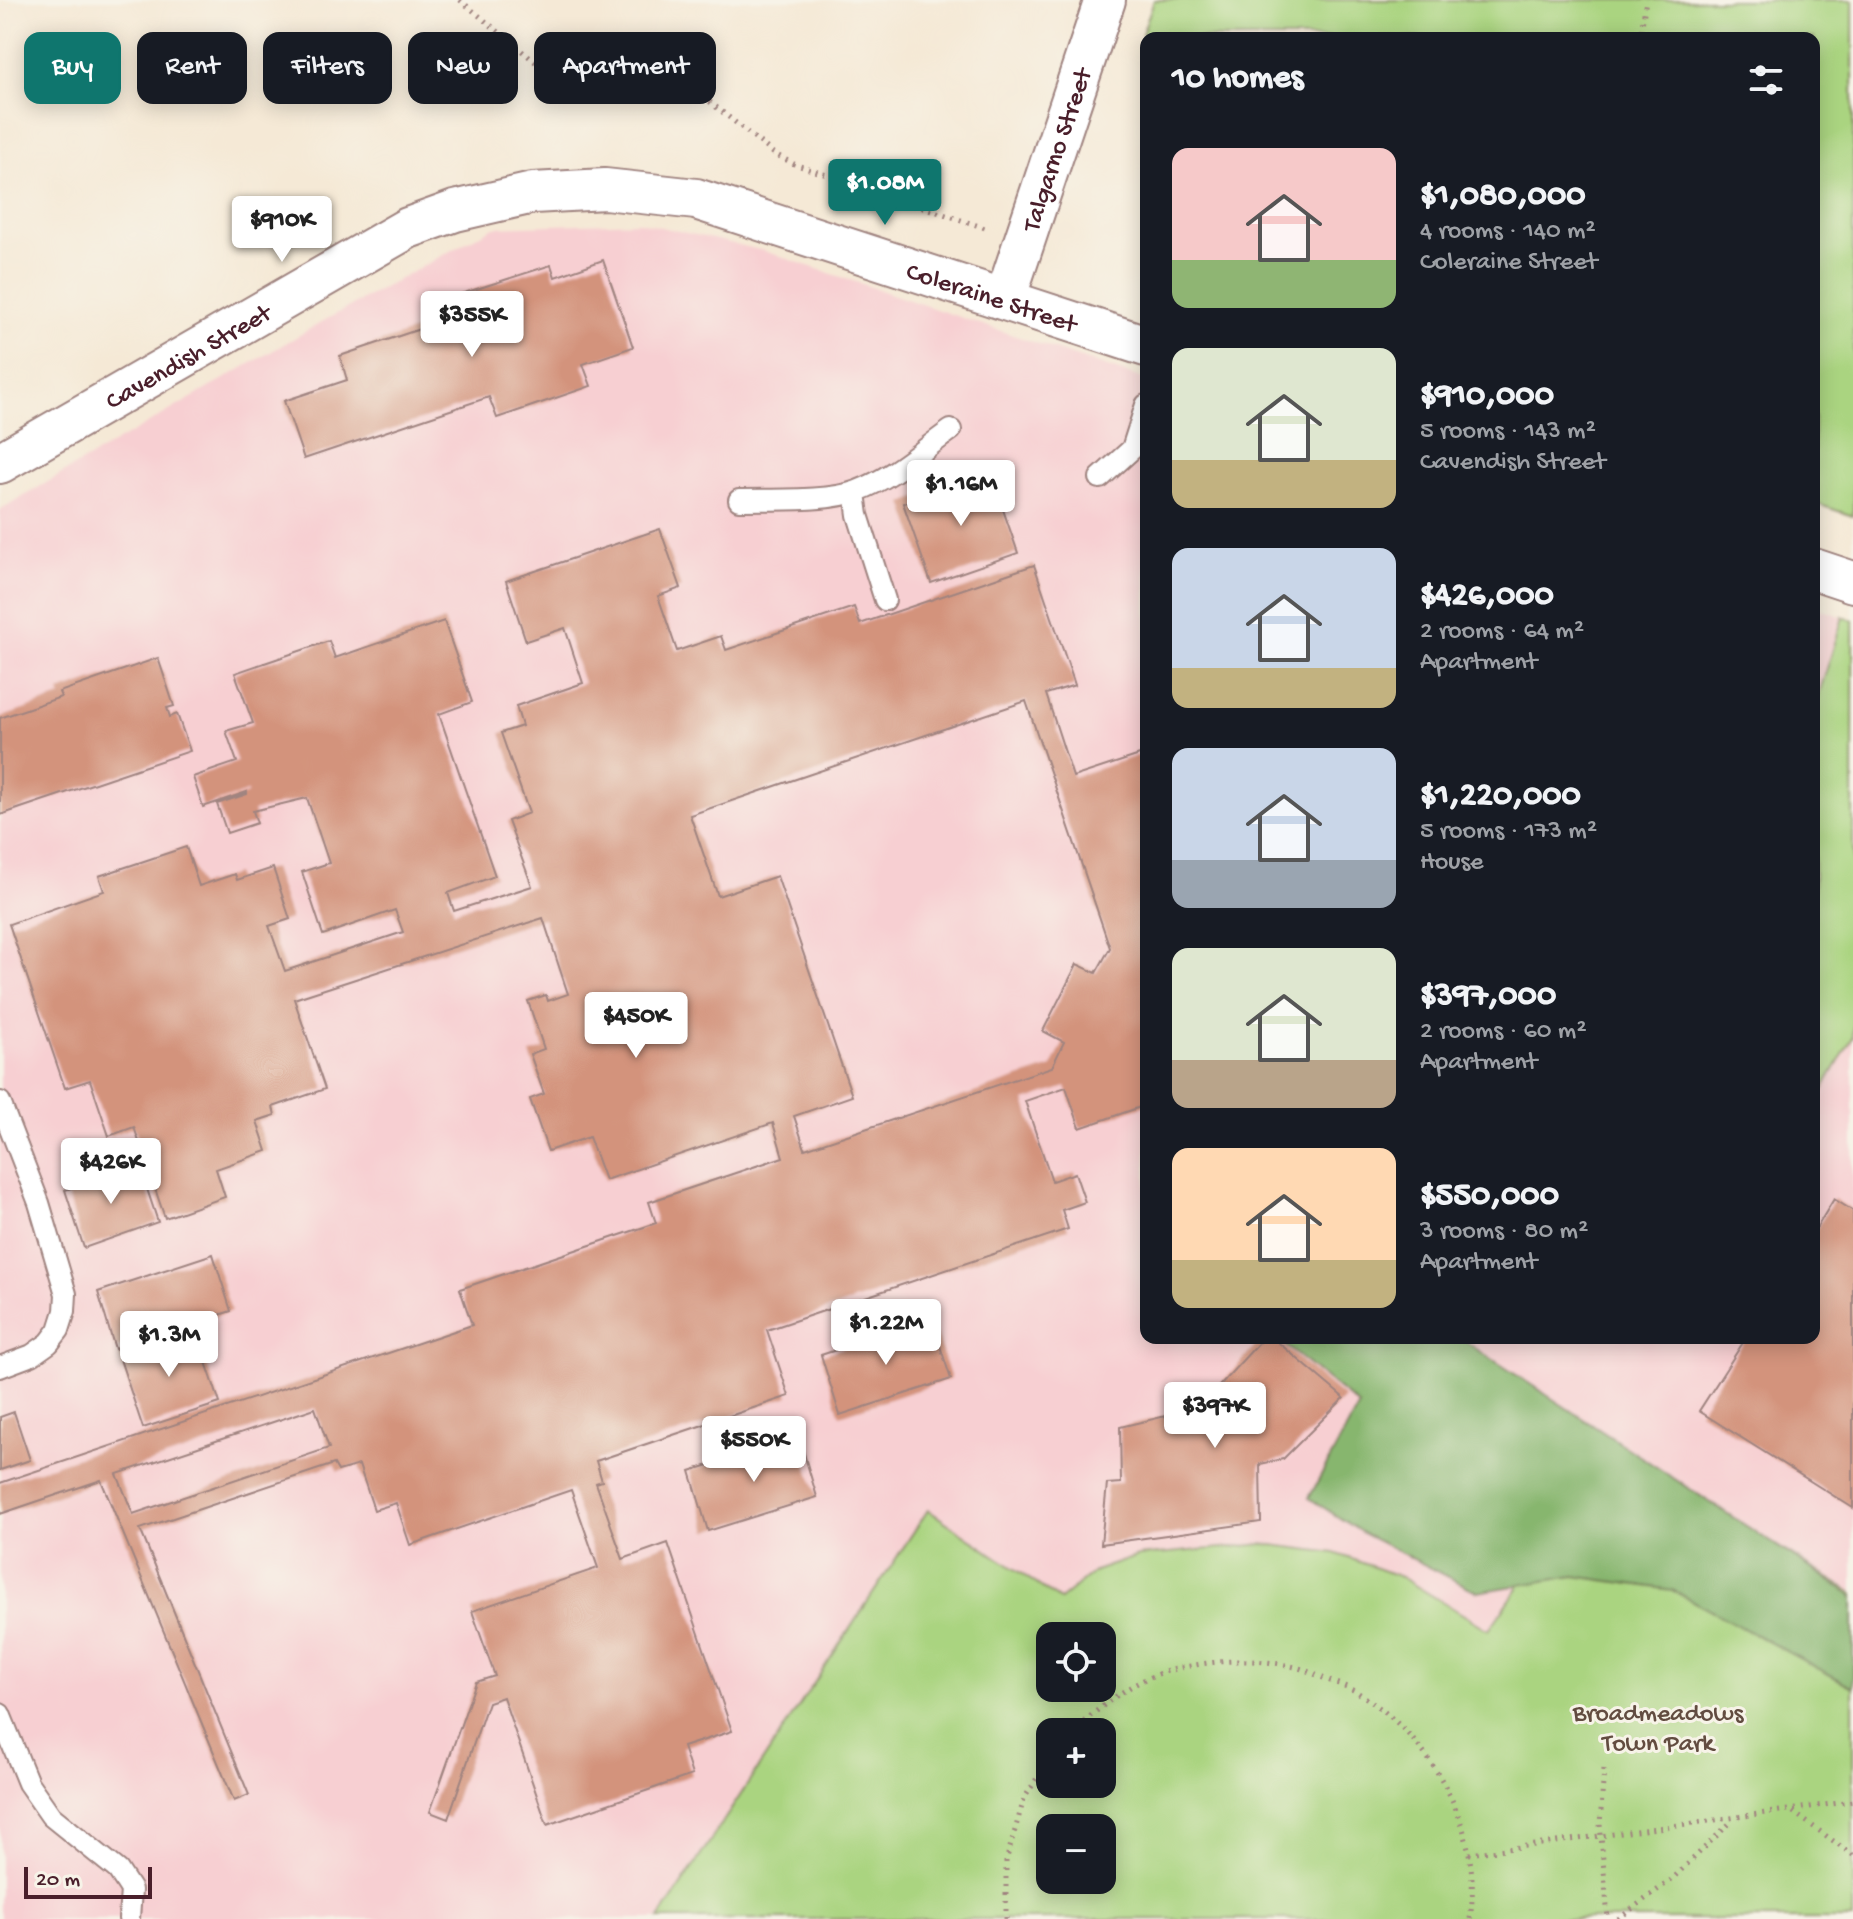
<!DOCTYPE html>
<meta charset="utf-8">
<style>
body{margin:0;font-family:"Gochi Hand",sans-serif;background:#20242c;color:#f1f3f6;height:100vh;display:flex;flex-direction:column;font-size:30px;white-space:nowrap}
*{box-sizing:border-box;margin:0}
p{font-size:26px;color:#9ea1a6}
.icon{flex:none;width:44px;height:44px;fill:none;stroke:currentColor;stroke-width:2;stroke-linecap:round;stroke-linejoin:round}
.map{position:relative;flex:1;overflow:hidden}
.sheet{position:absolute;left:1140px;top:32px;width:680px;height:1312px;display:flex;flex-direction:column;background:#171b24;border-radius:16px;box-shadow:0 4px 20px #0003}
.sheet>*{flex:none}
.top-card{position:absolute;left:24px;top:32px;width:760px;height:72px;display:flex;gap:16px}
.controls{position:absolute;left:1036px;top:1622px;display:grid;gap:16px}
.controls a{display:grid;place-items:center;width:80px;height:80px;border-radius:16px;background:#171b24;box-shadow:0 4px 20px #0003;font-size:40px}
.scale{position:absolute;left:24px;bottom:20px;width:128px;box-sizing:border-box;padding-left:8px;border:4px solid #4a1f2b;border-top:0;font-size:22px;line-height:28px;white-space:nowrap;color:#4a1f2b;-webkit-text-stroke:6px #f7f3e8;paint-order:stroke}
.price{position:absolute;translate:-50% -68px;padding:0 18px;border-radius:8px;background:#fff;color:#222;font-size:26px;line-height:52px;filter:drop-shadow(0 2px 4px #0008)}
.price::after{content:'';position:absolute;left:50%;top:48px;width:24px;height:18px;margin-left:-12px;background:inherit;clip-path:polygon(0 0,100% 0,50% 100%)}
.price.current{background:#0f766e;color:#fff}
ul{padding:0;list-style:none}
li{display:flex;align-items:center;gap:24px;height:200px;padding:0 32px}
li span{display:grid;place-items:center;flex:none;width:224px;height:160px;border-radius:16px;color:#555}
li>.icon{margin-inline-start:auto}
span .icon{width:96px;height:96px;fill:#fffc;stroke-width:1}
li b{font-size:34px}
h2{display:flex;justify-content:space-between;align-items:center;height:96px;padding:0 32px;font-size:34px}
.tag{padding:0 28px;border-radius:16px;background:#171b24;box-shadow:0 4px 20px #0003;font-size:28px;line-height:72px}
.tag.current{background:#0f766e;color:#fff}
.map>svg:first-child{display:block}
</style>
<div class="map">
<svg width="1853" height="1919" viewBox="0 0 1853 1919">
<rect width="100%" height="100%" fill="#f7f3e8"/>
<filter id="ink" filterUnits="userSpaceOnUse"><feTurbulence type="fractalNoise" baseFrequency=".0125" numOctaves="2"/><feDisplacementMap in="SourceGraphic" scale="16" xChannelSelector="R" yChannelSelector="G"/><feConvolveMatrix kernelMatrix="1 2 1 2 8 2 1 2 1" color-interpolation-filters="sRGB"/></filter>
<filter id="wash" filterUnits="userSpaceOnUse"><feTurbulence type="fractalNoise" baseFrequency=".006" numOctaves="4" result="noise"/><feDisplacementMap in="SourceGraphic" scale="32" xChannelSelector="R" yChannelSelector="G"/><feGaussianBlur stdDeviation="1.8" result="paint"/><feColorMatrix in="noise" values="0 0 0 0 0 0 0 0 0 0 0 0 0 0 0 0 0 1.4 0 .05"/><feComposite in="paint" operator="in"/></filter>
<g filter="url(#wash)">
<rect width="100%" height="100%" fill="#f5e9d6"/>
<path fill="#f7cfd2" d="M 639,222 L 764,251 L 1146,380 L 1146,1338 L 1814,1338 L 1814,607 L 1853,620 L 1853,1593 L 1616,1446 L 1489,1631 L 1401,1577 L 1200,1551 L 1138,1556 L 1095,1571 L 1060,1600 L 928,1511 L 659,1919 L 0,1919 L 0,510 L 320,323 L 494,227 Z"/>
<g fill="#aad480" stroke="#7a7a56" stroke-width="2" fill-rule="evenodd">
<path d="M 1154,0 L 1853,0 L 1853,516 L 1814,503 L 1814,38 L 1153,38 L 1142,34 Z"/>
<path d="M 1843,617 L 1853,620 L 1853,1037 L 1819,1096 L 1814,1093 L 1814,710 Z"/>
<path d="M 1616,1446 L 1853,1593 L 1853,1919 L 659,1919 L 928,1510 L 1060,1600 L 1095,1571 L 1138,1556 L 1264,1544 L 1335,1553 L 1401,1577 L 1489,1630 ZM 1050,1636 L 1102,1636 L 1102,1688 L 1050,1688 ZM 1050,1732 L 1102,1732 L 1102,1784 L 1050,1784 ZM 1050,1828 L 1102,1828 L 1102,1880 L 1050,1880 Z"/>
</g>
<path fill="#87b66e" stroke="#686a4c" stroke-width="2" d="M 1276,1338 L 1460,1338 L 1853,1596 L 1853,1687 L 1672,1590 L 1574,1576 L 1478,1592 L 1364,1534 L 1309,1498 L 1359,1406 Z"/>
<g id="blocks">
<g fill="#d3937b" fill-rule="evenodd">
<path d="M 603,260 L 633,347 L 583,364 L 591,386 L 497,418 L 489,397 L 304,459 L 284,401 L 347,380 L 340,356 L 461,315 L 455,296 L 551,265 L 555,277 Z"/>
<path d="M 990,472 L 1018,553 L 931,583 L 903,503 Z"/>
<path d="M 660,529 L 681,588 L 658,596 L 677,651 L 721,636 L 726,650 L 854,607 L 860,624 L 1034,565 L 1075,685 L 1046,694 L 1073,777 L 1146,753 L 1146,1105 L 1080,1128 L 1066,1087 L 1025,1101 L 1052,1181 L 1075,1173 L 1085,1202 L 1062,1210 L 1068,1229 L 767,1330 L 789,1396 L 596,1461 L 602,1481 L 596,1483 L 623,1559 L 668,1543 L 732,1731 L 683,1747 L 692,1775 L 547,1825 L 503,1697 L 488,1702 L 448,1819 L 430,1812 L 476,1682 L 495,1676 L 472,1611 L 598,1568 L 571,1490 L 410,1545 L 396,1503 L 374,1510 L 359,1465 L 338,1471 L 334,1464 L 140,1529 L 249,1795 L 234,1801 L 101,1480 L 0,1514 L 0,1483 L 472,1325 L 460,1289 L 656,1223 L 649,1202 L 783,1157 L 773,1123 L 605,1180 L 589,1137 L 548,1151 L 530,1099 L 544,1094 L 530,1054 L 544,1049 L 528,1001 L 546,995 L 548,1001 L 568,994 L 543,918 L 294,999 L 325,1089 L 273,1107 L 275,1115 L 257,1121 L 267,1151 L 216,1169 L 225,1197 L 165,1218 L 134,1127 L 109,1136 L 90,1080 L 65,1088 L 9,924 L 104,891 L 99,876 L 186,847 L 199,886 L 235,874 L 237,880 L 273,868 L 290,919 L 269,926 L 285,971 L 403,932 L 395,910 L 323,935 L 302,872 L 329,863 L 307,798 L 253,811 L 257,823 L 227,833 L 217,804 L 247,794 L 247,792 L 203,807 L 193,777 L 237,762 L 226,731 L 253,723 L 235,673 L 329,641 L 335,658 L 444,621 L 472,702 L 439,714 L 495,876 L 448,893 L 454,911 L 532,886 L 508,821 L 529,813 L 501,733 L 522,726 L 516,706 L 583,683 L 565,628 L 526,641 L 506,581 ZM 1026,701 L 1110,948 L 1096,973 L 1077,964 L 1043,1031 L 1064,1042 L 1052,1067 L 805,1149 L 794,1116 L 852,1096 L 777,876 L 718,896 L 690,815 ZM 315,1408 L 329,1448 L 133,1514 L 117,1474 Z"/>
<path d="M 158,658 L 174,706 L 167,708 L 170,717 L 177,714 L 190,751 L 0,815 L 0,718 L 61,697 L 59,692 Z"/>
<path d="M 139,1165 L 158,1222 L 84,1248 L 65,1190 Z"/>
<path d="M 1834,1199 L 1853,1211 L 1853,1508 L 1699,1411 L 1746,1338 L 1814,1338 L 1814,1232 Z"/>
<path d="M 213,1254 L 231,1311 L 115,1349 L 98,1292 Z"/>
<path d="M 931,1319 L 951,1379 L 840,1415 L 821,1355 Z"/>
<path d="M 195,1330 L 220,1403 L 143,1428 L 119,1356 Z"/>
<path d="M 1263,1338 L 1273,1338 L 1344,1398 L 1283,1459 L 1260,1464 L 1261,1522 L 1101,1544 L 1107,1484 L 1121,1483 L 1120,1427 L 1199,1408 Z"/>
<path d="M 14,1412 L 30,1460 L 0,1470 L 0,1417 Z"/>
<path d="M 799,1437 L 817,1497 L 708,1531 L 690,1471 Z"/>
</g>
</g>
</g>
<g filter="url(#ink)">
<use href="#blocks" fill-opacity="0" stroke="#a08480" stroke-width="2"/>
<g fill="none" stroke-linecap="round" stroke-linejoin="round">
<defs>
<g id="service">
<path d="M 1100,478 L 1132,449 L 1146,405"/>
<path d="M 855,493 L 858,515 L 885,600"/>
<path d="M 739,500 C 771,499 828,502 857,491 C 892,478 921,451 951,430"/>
<path d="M 0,1102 L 39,1203 L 66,1294 L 65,1311 L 59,1330 L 49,1343 L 32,1355 L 0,1367"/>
<path d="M 0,1714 L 28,1783 L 51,1816 L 118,1870 L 131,1890 L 129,1919"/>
</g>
<g id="minor">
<path id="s1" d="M 1005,299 L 1105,0"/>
<path id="s2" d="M 0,463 L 408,228 L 455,211 L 533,193 L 605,189 L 696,199 L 1146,346"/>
<path d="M 1814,569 L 1853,582"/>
</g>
</defs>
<use href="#service" stroke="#a08480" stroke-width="24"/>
<use href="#minor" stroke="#a08480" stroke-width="44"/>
<g stroke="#a08480" stroke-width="5" stroke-dasharray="2 6" stroke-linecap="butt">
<path d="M 460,0 L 567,88 L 641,46 L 773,153 L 794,164 L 985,228"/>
<path d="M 1640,38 L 1646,0"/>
<path d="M 1072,1732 C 1099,1708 1132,1680 1168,1671 C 1209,1660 1254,1657 1295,1667 C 1304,1669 1314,1674 1323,1678 C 1334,1683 1347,1686 1357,1692 C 1432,1738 1484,1830 1470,1919"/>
<path d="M 1604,1769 L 1600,1824 L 1608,1919"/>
<path d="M 1793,1812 L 1853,1855"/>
<path d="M 1469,1854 L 1853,1801"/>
<path d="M 1006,1919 L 1006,1861 L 1024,1799 L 1050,1757"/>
<path d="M 1618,1919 L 1671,1880 L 1732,1821"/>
</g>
<use href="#service" stroke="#fff" stroke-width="20"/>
<use href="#minor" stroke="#fff" stroke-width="40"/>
</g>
</g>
<g text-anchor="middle" stroke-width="6" stroke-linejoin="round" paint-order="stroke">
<g font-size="26" fill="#4a1f2b" stroke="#f7f3e8">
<text dy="9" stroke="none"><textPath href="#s1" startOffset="158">Talgarno Street</textPath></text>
<text dy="9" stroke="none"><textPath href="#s2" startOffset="1076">Coleraine Street</textPath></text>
<text dy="9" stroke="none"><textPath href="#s2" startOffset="216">Cavendish Street</textPath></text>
</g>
<g font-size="26" fill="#624c40" stroke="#f7f3e8">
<text x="1658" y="1720">Broadmeadows<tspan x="1658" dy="30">Town Park</tspan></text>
</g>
</g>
</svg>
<div class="controls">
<a><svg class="icon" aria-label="locate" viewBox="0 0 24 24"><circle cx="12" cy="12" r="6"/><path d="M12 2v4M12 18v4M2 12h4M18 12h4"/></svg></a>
<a>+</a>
<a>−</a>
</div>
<div class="scale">20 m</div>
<b class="price current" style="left:885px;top:227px">$1.08M</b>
<b class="price" style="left:282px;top:264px">$910K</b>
<b class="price" style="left:472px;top:359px">$355K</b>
<b class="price" style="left:961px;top:528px">$1.16M</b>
<b class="price" style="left:636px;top:1060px">$450K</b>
<b class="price" style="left:111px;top:1206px">$426K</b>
<b class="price" style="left:886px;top:1367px">$1.22M</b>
<b class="price" style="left:169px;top:1379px">$1.3M</b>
<b class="price" style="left:1215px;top:1450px">$397K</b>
<b class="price" style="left:754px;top:1484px">$550K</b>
<div class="top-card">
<a class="tag current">Buy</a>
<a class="tag">Rent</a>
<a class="tag">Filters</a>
<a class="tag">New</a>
<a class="tag">Apartment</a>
</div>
<section class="sheet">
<h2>10 homes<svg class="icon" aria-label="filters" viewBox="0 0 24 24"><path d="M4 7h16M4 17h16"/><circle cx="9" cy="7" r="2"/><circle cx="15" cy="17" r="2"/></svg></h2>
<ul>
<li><span style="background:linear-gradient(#f6c9c9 70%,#8fb573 0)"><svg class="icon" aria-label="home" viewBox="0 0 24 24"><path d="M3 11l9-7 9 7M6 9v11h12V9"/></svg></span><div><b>$1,080,000</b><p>4 rooms · 140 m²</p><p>Coleraine Street</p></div></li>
<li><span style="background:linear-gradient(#dfe7d0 70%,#c2b280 0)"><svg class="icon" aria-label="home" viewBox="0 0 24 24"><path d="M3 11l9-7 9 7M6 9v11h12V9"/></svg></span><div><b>$910,000</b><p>5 rooms · 143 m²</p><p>Cavendish Street</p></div></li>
<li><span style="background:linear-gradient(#c9d6e8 75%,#c2b280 0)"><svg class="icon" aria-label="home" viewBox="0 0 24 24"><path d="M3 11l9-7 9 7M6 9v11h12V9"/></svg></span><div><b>$426,000</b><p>2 rooms · 64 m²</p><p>Apartment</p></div></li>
<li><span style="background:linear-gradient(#c9d6e8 70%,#9aa5b1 0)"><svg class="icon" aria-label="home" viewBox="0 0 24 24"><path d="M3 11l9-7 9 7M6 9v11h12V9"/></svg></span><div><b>$1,220,000</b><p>5 rooms · 173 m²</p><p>House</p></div></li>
<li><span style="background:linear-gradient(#dfe7d0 70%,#b9a48a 0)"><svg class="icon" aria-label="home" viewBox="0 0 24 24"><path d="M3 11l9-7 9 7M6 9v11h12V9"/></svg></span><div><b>$397,000</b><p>2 rooms · 60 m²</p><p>Apartment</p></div></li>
<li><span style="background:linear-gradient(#ffd9b3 70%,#c2b280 0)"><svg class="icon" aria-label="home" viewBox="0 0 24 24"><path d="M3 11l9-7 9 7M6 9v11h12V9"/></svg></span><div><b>$550,000</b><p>3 rooms · 80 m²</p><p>Apartment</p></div></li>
</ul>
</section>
</div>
